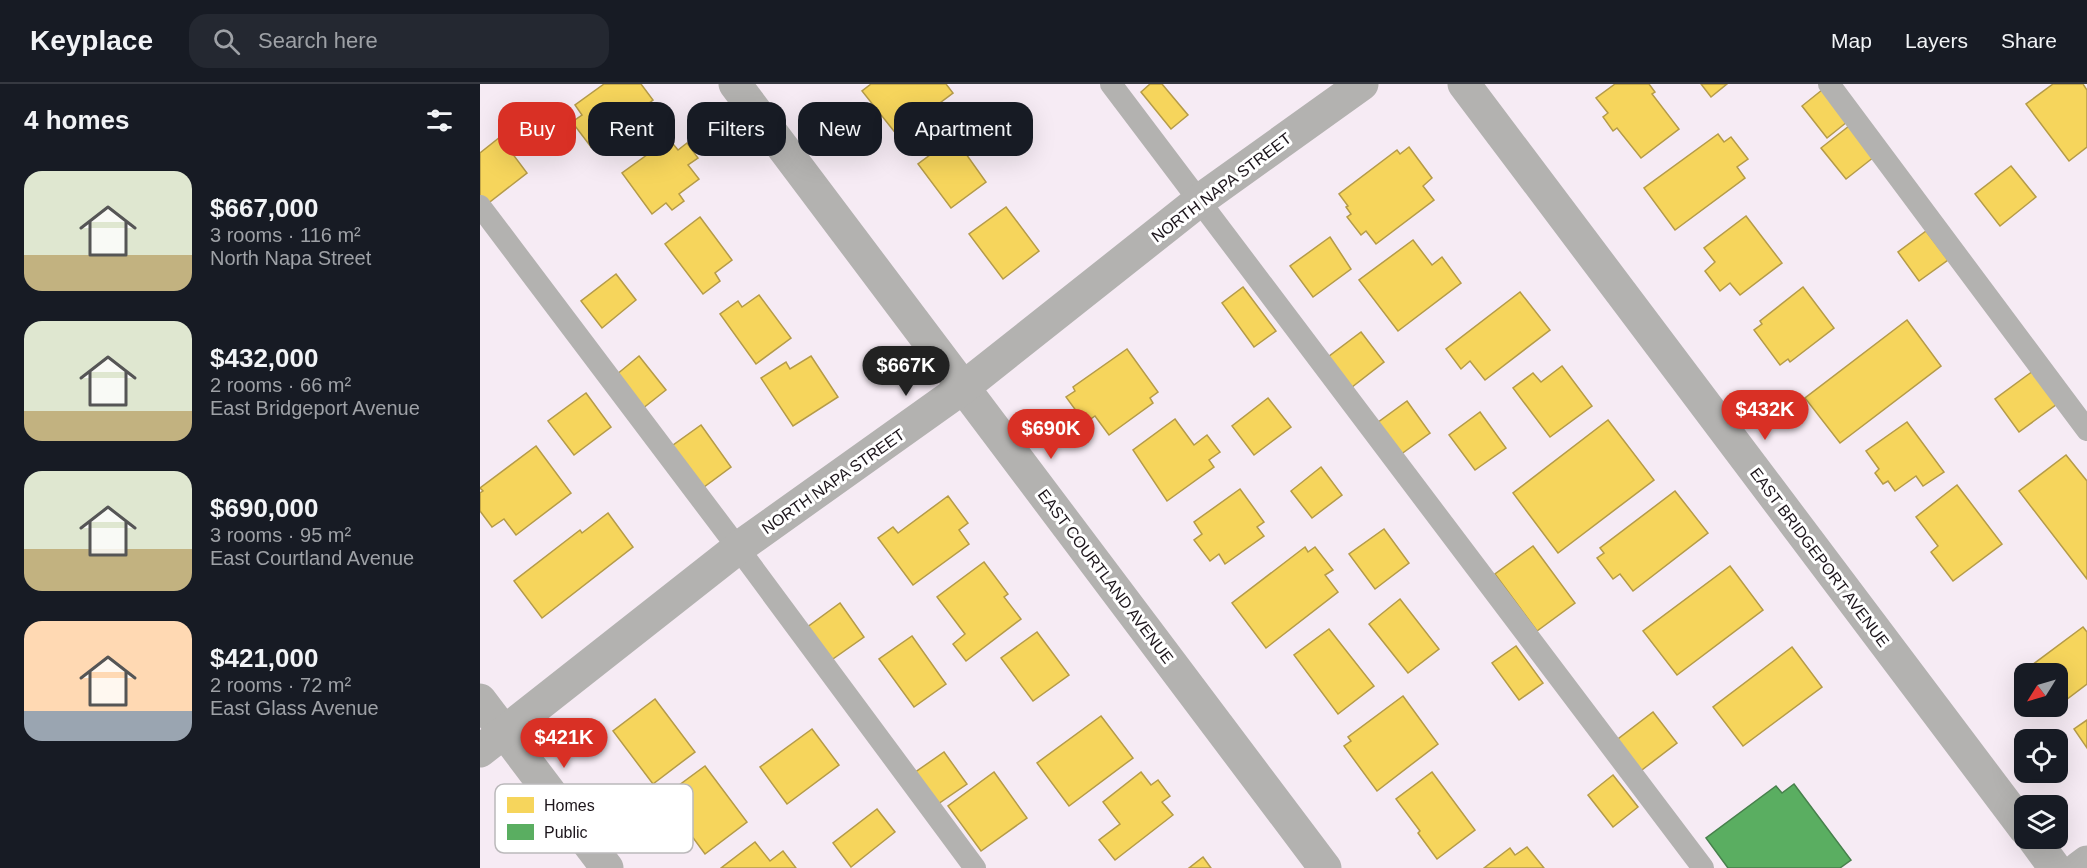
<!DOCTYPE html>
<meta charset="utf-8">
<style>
body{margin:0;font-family:Arial,sans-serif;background:#242831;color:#f1f3f6;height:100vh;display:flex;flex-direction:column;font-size:22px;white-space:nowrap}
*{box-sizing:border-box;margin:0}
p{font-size:20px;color:#9ea1a6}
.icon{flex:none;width:33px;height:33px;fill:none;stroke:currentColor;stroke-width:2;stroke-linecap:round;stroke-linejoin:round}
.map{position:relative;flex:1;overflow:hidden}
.details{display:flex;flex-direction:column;background:#171b24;width:480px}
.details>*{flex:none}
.top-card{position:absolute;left:18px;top:18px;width:570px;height:54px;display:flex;gap:12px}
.needle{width:39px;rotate:233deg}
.tools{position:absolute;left:1534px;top:579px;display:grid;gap:12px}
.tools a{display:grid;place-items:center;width:54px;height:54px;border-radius:12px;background:#171b24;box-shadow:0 6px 24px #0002;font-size:30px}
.price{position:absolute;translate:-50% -51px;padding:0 14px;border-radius:21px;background:#d93025;color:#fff;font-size:20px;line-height:39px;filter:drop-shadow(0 2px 3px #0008)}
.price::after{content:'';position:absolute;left:50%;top:36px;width:18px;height:14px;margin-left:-9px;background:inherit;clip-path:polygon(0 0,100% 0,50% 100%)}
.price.active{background:#222;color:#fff}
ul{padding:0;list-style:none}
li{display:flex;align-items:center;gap:18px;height:150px;padding:0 24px}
li span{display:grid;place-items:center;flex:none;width:168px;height:120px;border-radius:18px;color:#555}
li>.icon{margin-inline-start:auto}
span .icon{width:72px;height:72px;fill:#fffc;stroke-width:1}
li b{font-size:26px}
h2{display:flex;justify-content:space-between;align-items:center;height:72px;padding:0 24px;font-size:26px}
.tag{padding:0 21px;border-radius:18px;background:#171b24;box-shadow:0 6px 24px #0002;font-size:21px;line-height:54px}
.tag.active{background:#d93025;color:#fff}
header{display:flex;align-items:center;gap:36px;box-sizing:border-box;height:84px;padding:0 30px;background:#171b24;border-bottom:2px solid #363941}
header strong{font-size:28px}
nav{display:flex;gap:33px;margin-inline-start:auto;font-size:21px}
.search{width:420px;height:54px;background:#242831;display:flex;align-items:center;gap:15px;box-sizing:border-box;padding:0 21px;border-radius:18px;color:#9ea1a6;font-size:22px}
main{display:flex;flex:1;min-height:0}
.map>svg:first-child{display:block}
</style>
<header>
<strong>Keyplace</strong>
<div class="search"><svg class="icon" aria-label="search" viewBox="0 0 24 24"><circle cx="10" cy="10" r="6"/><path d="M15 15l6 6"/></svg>Search here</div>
<nav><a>Map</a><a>Layers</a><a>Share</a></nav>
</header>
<main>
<section class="details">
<h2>4 homes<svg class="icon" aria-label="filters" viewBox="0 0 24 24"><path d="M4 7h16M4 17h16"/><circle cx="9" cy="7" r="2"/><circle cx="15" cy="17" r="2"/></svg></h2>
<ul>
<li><span style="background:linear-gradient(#dfe7d0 70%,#c2b280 0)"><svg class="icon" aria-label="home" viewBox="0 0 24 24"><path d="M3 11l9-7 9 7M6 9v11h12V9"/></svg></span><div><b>$667,000</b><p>3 rooms · 116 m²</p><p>North Napa Street</p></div></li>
<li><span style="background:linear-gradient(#dfe7d0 75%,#c2b280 0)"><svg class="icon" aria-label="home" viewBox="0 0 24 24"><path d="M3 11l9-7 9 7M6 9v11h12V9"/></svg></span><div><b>$432,000</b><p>2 rooms · 66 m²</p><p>East Bridgeport Avenue</p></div></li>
<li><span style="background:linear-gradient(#dfe7d0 65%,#c2b280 0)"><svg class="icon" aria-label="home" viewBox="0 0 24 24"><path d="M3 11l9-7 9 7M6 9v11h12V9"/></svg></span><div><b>$690,000</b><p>3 rooms · 95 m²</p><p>East Courtland Avenue</p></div></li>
<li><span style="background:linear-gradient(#ffd9b3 75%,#9aa5b1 0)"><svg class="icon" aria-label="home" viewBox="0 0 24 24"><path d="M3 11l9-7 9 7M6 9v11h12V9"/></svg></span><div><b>$421,000</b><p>2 rooms · 72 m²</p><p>East Glass Avenue</p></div></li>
</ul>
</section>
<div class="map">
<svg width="1607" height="784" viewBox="0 0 1607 784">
<rect width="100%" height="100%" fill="#f6ebf4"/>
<g fill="#f6d55c" stroke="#b59b48" stroke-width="1.5">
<path d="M 124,0 L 161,0 L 173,16 L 111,63 L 92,38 L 102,31 L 95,21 Z"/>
<path d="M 391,0 L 466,0 L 473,9 L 417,51 L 382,7 Z"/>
<path d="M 670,0 L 682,0 L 708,31 L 691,45 L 661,8 Z"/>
<path d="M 1135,0 L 1169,0 L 1175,8 L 1172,10 L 1199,45 L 1161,74 L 1137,44 L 1133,47 L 1123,33 L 1128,29 L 1116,14 Z"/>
<path d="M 1221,0 L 1247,0 L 1231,13 Z"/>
<path d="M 1573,0 L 1603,0 L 1607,6 L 1607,63 L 1589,77 L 1546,20 Z"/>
<path d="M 1342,6 L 1367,38 L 1347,54 L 1322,22 Z"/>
<path d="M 1369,42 L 1394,73 L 1366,95 L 1341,64 Z"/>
<path d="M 1238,50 L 1244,58 L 1251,53 L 1268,75 L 1257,83 L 1265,94 L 1195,146 L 1164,104 Z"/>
<path d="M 20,53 L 47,89 L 6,121 L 0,113 L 0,69 Z"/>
<path d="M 474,53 L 506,98 L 471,124 L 438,80 Z"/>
<path d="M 189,55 L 198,66 L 207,59 L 218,74 L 208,81 L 219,95 L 199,110 L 204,117 L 192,126 L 186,119 L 172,130 L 142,89 Z"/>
<path d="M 929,63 L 952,94 L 943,102 L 954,116 L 896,160 L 886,147 L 881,151 L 867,133 L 871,130 L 866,123 L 868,122 L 859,110 L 917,66 L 920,70 Z"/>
<path d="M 1531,82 L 1556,113 L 1520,142 L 1495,110 Z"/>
<path d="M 526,123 L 559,167 L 523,195 L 489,150 Z"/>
<path d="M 1266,132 L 1302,179 L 1260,211 L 1250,199 L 1240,207 L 1225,187 L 1235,178 L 1224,164 Z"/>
<path d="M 220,133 L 252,176 L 235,189 L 240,197 L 223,210 L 185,160 Z"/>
<path d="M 1446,147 L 1468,176 L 1439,197 L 1418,168 Z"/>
<path d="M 850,153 L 871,185 L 833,213 L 810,182 Z"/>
<path d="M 933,156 L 952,181 L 962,173 L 981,199 L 918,247 L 879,196 Z"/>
<path d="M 136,190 L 156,216 L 122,244 L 101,217 Z"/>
<path d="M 763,203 L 796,247 L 774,263 L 742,219 Z"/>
<path d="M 1323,203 L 1354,244 L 1310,278 L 1308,275 L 1300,281 L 1274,246 L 1282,240 L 1280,237 Z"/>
<path d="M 1040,208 L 1070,246 L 1005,296 L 990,277 L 981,285 L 966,265 Z"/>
<path d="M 279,211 L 311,254 L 276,280 L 240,230 L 258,217 L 262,223 Z"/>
<path d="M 1427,236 L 1461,282 L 1360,359 L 1325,314 Z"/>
<path d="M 881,248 L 904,278 L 867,307 L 844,276 Z"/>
<path d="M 647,265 L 678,308 L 670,314 L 673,319 L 629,351 L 615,332 L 605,339 L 586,313 L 595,307 L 593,303 Z"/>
<path d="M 159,272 L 186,306 L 162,325 L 136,291 Z"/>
<path d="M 331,272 L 358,313 L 313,342 L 281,294 L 306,278 L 310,285 Z"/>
<path d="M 1082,282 L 1112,322 L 1070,353 L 1033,304 L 1053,289 L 1061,298 Z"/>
<path d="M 1553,287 L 1577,320 L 1539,348 L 1515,315 Z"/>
<path d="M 106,309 L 131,343 L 94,371 L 68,337 Z"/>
<path d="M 788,314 L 811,343 L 774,371 L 752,342 Z"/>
<path d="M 927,317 L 950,349 L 920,371 L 897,339 Z"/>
<path d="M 1000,328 L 1026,364 L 995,386 L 969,351 Z"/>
<path d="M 695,335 L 714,361 L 727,351 L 740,368 L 729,376 L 734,383 L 687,417 L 653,366 Z"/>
<path d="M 1128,336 L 1174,396 L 1078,469 L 1033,409 Z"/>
<path d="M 1427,338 L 1464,388 L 1443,402 L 1436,392 L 1415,407 L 1408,397 L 1403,400 L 1395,389 L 1399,385 L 1386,367 Z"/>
<path d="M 221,341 L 251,383 L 220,406 L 189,364 Z"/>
<path d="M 56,362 L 91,409 L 36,451 L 24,435 L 12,443 L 0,427 L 0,409 L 3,407 L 0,404 Z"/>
<path d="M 1586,371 L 1607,397 L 1607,495 L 1539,407 Z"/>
<path d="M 841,383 L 862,411 L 832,434 L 811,407 Z"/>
<path d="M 1477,401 L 1522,460 L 1473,497 L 1451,468 L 1458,462 L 1436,433 Z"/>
<path d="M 760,405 L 784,438 L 777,443 L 784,452 L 745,480 L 739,470 L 730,477 L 714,456 L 722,450 L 714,438 Z"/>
<path d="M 1195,407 L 1228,449 L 1153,507 L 1140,490 L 1133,495 L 1117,474 L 1124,469 L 1120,464 Z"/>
<path d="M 468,412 L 488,439 L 479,446 L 489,460 L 433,501 L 398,454 L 413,443 L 418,449 Z"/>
<path d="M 128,429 L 153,463 L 62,534 L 34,497 L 100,446 L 102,449 Z"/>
<path d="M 904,445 L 929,479 L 895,505 L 869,470 Z"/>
<path d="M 1053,462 L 1095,519 L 1057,547 L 1015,490 Z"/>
<path d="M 825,463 L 828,468 L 835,463 L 853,486 L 845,491 L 858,508 L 786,564 L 752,519 Z"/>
<path d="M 504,478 L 528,510 L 524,513 L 541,535 L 486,577 L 473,560 L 485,550 L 457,513 Z"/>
<path d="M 1250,482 L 1283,526 L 1197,591 L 1163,547 Z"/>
<path d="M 920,515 L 959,565 L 928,589 L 889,540 Z"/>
<path d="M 360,519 L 384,553 L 350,577 L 326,544 Z"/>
<path d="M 1603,543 L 1607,548 L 1607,600 L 1578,622 L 1578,590 L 1545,590 L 1545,596 L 1540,590 Z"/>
<path d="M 849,545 L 894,602 L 858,630 L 814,571 Z"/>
<path d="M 557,548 L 589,591 L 553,617 L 521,574 Z"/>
<path d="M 432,552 L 466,600 L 434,623 L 399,575 Z"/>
<path d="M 1036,562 L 1063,599 L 1039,616 L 1012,579 Z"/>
<path d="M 1312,563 L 1342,603 L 1263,662 L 1233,623 Z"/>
<path d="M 923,612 L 958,660 L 897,707 L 864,662 L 871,657 L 868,653 Z"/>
<path d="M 175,615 L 215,668 L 173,700 L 133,647 Z"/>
<path d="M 1173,628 L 1197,659 L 1158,689 L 1134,658 Z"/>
<path d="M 621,632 L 653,674 L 589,722 L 557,679 Z"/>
<path d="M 1607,636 L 1607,664 L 1594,645 Z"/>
<path d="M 332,645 L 359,681 L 307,720 L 280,683 Z"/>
<path d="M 464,668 L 487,700 L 458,720 L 434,689 Z"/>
<path d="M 225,682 L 267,738 L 225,770 L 183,713 Z"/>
<path d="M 514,688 L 547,734 L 501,767 L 468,722 Z"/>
<path d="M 661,688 L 671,701 L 678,696 L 690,712 L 682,718 L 693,731 L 635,776 L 619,756 L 640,740 L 623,718 Z"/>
<path d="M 952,688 L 995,746 L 957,775 L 938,749 L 940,747 L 916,715 Z"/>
<path d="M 1133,691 L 1158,723 L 1133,743 L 1108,711 Z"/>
<path d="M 397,725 L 415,748 L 371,783 L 353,759 Z"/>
<path d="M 275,758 L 290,777 L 303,767 L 316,784 L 241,784 Z"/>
<path d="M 1047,763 L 1064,784 L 1004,784 L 1030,764 L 1035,771 Z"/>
<path d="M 723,773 L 731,784 L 709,784 Z"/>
</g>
<path fill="#5aae61" stroke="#47804c" stroke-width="1.5" d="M 1314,700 L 1371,776 L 1360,784 L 1248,784 L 1226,754 L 1296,702 L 1302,709 Z"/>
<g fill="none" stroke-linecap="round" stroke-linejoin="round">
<g stroke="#b3b2b0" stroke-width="22">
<path d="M 631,0 L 1223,784"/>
<path d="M 1349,0 L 1607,346"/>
<path d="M 0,122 L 258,464 L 495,784"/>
</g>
<g stroke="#b3b2b0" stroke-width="33">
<path d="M 255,0 L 845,784"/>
<path d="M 0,616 L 127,784"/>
<path d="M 0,667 L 258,464 L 484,303 L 720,116 L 882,0"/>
<path d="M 1599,784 L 1607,778"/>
</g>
<g stroke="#b3b2b0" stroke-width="33">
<path d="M 984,0 L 1545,745"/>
<path d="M 1553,754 L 1575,784"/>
</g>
</g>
<g text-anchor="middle" stroke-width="6" stroke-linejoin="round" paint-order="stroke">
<g font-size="16" fill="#1c151b" stroke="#fff">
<text transform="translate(741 103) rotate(-37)" y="6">NORTH NAPA STREET</text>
<text transform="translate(353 397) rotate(-35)" y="6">NORTH NAPA STREET</text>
<text transform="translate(1340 473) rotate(53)" y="6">EAST BRIDGEPORT AVENUE</text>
<text transform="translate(626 492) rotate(53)" y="6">EAST COURTLAND AVENUE</text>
</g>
</g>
<rect x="15" y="700" width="198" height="69" rx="9" fill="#fff" stroke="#bbb9bb" stroke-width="1.5"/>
<rect x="27" y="713" width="27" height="16" fill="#f6d55c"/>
<rect x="27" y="740" width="27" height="16" fill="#5aae61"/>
<g font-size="16" fill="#1c151b">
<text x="64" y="727">Homes</text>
<text x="64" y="754">Public</text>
</g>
</svg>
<div class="tools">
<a><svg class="needle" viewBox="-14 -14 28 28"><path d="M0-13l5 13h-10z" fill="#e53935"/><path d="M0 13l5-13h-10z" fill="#9ea1a6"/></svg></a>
<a><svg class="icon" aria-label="locate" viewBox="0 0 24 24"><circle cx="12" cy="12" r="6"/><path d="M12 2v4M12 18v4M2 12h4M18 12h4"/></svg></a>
<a><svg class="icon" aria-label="layers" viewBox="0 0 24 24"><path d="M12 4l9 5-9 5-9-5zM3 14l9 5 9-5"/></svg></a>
</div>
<b class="price active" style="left:426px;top:313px">$667K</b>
<b class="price" style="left:1285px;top:357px">$432K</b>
<b class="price" style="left:571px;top:376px">$690K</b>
<b class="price" style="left:84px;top:685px">$421K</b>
<div class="top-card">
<a class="tag active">Buy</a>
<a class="tag">Rent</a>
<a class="tag">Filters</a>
<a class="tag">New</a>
<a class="tag">Apartment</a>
</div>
</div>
</main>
